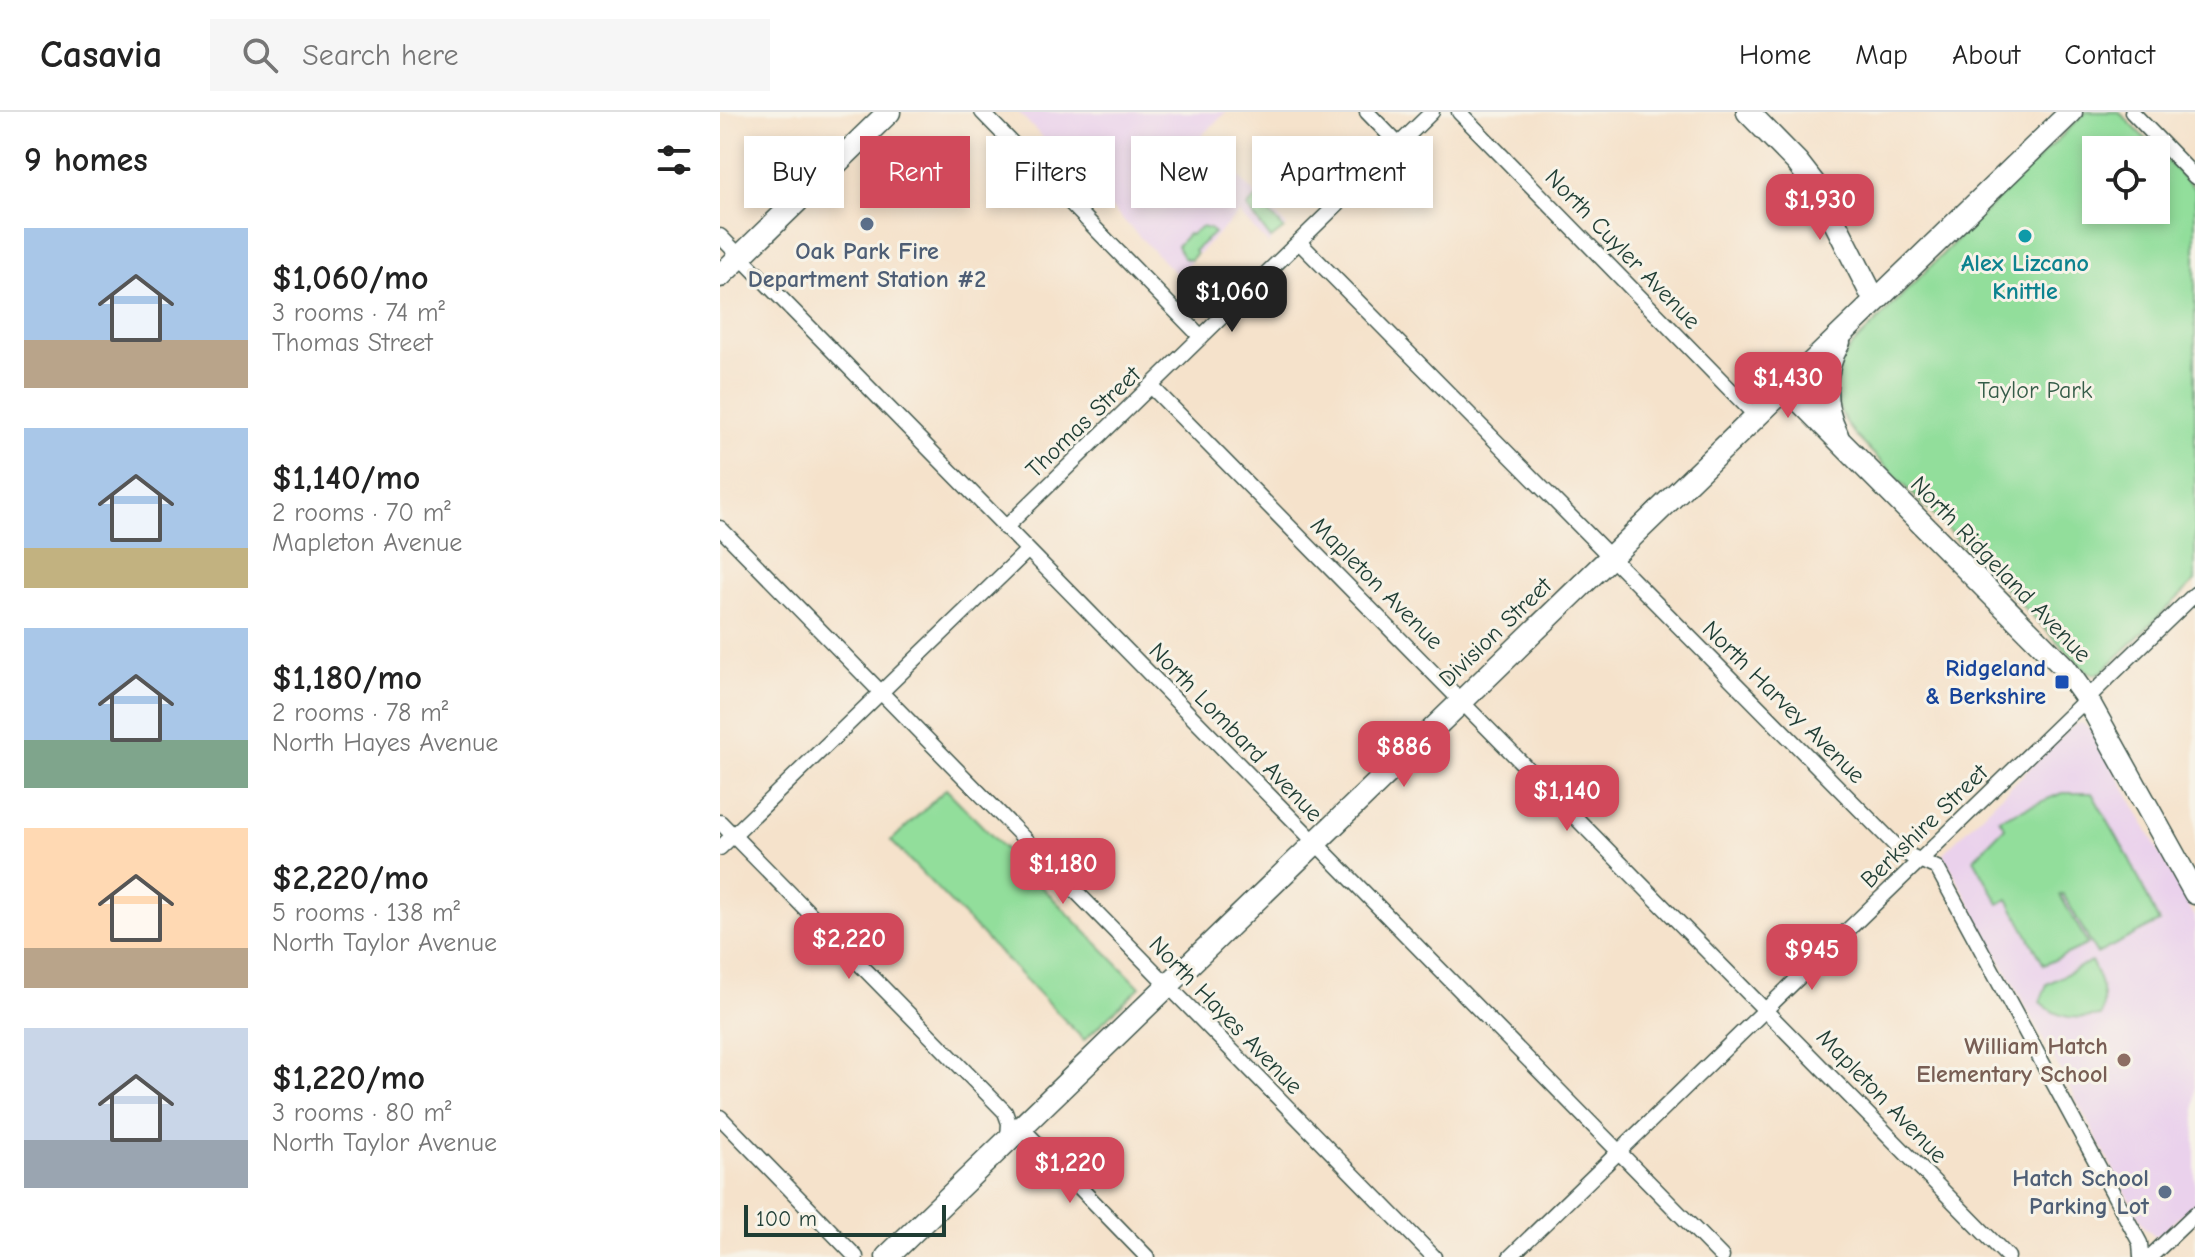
<!DOCTYPE html>
<meta charset="utf-8">
<style>
body{margin:0;font-family:"Comic Neue",sans-serif;background:#f6f6f6;color:#222;height:100vh;display:flex;flex-direction:column;font-size:30px;white-space:nowrap}
*{box-sizing:border-box;margin:0}
p{font-size:26px;color:#767676}
.icon{flex:none;width:44px;height:44px;fill:none;stroke:currentColor;stroke-width:2;stroke-linecap:round;stroke-linejoin:round}
.map{position:relative;flex:1;overflow:hidden}
.panel{display:flex;flex-direction:column;background:#fff;width:720px}
.panel>*{flex:none}
.banner{position:absolute;left:24px;top:24px;width:760px;height:72px;display:flex;gap:16px}
.controls{position:absolute;left:1362px;top:24px;display:grid;gap:16px}
.controls a{display:grid;place-items:center;width:88px;height:88px;border-radius:0px;background:#fff;box-shadow:0 4px 12px #0003;font-size:40px}
.scale{position:absolute;left:24px;bottom:20px;width:202px;box-sizing:border-box;padding-left:8px;border:4px solid #1f3d34;border-top:0;font-size:22px;line-height:28px;white-space:nowrap;color:#1f3d34;-webkit-text-stroke:6px #f7f3e8;paint-order:stroke}
.price{position:absolute;translate:-50% -68px;padding:0 18px;border-radius:16px;background:#d1495b;color:#fff;font-size:26px;line-height:52px;filter:drop-shadow(0 2px 4px #0008)}
.price::after{content:'';position:absolute;left:50%;top:48px;width:24px;height:18px;margin-left:-12px;background:inherit;clip-path:polygon(0 0,100% 0,50% 100%)}
.price.current{background:#222;color:#fff}
ul{padding:0;list-style:none}
li{display:flex;align-items:center;gap:24px;height:200px;padding:0 24px}
li span{display:grid;place-items:center;flex:none;width:224px;height:160px;border-radius:0px;color:#555}
li>.icon{margin-inline-start:auto}
span .icon{width:96px;height:96px;fill:#fffc;stroke-width:1}
li b{font-size:34px}
h2{display:flex;justify-content:space-between;align-items:center;height:96px;padding:0 24px;font-size:34px}
.pill{padding:0 28px;border-radius:0px;background:#fff;box-shadow:0 4px 12px #0003;font-size:28px;line-height:72px}
.pill.current{background:#d1495b;color:#fff}
header{display:flex;align-items:center;gap:48px;box-sizing:border-box;height:112px;padding:0 40px;background:#fff;border-bottom:2px solid #e0e0e0}
header strong{font-size:38px}
nav{display:flex;gap:44px;margin-inline-start:auto;font-size:28px}
.search{width:560px;height:72px;background:#f6f6f6;display:flex;align-items:center;gap:20px;box-sizing:border-box;padding:0 28px;border-radius:0px;color:#767676;font-size:30px}
main{display:flex;flex:1;min-height:0}
.map>svg:first-child{display:block}
</style>
<header>
<strong>Casavia</strong>
<div class="search"><svg class="icon" aria-label="search" viewBox="0 0 24 24"><circle cx="10" cy="10" r="6"/><path d="M15 15l6 6"/></svg>Search here</div>
<nav><a>Home</a><a>Map</a><a>About</a><a>Contact</a></nav>
</header>
<main>
<section class="panel">
<h2>9 homes<svg class="icon" aria-label="filters" viewBox="0 0 24 24"><path d="M4 7h16M4 17h16"/><circle cx="9" cy="7" r="2"/><circle cx="15" cy="17" r="2"/></svg></h2>
<ul>
<li><span style="background:linear-gradient(#a9c7e8 70%,#b9a48a 0)"><svg class="icon" aria-label="home" viewBox="0 0 24 24"><path d="M3 11l9-7 9 7M6 9v11h12V9"/></svg></span><div><b>$1,060/mo</b><p>3 rooms · 74 m²</p><p>Thomas Street</p></div></li>
<li><span style="background:linear-gradient(#a9c7e8 75%,#c2b280 0)"><svg class="icon" aria-label="home" viewBox="0 0 24 24"><path d="M3 11l9-7 9 7M6 9v11h12V9"/></svg></span><div><b>$1,140/mo</b><p>2 rooms · 70 m²</p><p>Mapleton Avenue</p></div></li>
<li><span style="background:linear-gradient(#a9c7e8 70%,#7fa58c 0)"><svg class="icon" aria-label="home" viewBox="0 0 24 24"><path d="M3 11l9-7 9 7M6 9v11h12V9"/></svg></span><div><b>$1,180/mo</b><p>2 rooms · 78 m²</p><p>North Hayes Avenue</p></div></li>
<li><span style="background:linear-gradient(#ffd9b3 75%,#b9a48a 0)"><svg class="icon" aria-label="home" viewBox="0 0 24 24"><path d="M3 11l9-7 9 7M6 9v11h12V9"/></svg></span><div><b>$2,220/mo</b><p>5 rooms · 138 m²</p><p>North Taylor Avenue</p></div></li>
<li><span style="background:linear-gradient(#c9d6e8 70%,#9aa5b1 0)"><svg class="icon" aria-label="home" viewBox="0 0 24 24"><path d="M3 11l9-7 9 7M6 9v11h12V9"/></svg></span><div><b>$1,220/mo</b><p>3 rooms · 80 m²</p><p>North Taylor Avenue</p></div></li>
</ul>
</section>
<div class="map">
<svg width="1475" height="1145" viewBox="0 0 1475 1145">
<rect width="100%" height="100%" fill="#f7f3e8"/>
<filter id="ink" filterUnits="userSpaceOnUse"><feTurbulence type="fractalNoise" baseFrequency=".0125" numOctaves="2"/><feDisplacementMap in="SourceGraphic" scale="16" xChannelSelector="R" yChannelSelector="G"/><feConvolveMatrix kernelMatrix="1 2 1 2 8 2 1 2 1" color-interpolation-filters="sRGB"/></filter>
<filter id="wash" filterUnits="userSpaceOnUse"><feTurbulence type="fractalNoise" baseFrequency=".006" numOctaves="4" result="noise"/><feDisplacementMap in="SourceGraphic" scale="32" xChannelSelector="R" yChannelSelector="G"/><feGaussianBlur stdDeviation="1.8" result="paint"/><feColorMatrix in="noise" values="0 0 0 0 0 0 0 0 0 0 0 0 0 0 0 0 0 1.4 0 .05"/><feComposite in="paint" operator="in"/></filter>
<g filter="url(#wash)">
<rect width="100%" height="100%" fill="#f5e2cb"/>
<g fill="#ead1ec">
<path d="M 298,0 L 506,0 L 480,25 L 567,114 L 548,132 L 519,101 L 457,163 Z"/>
<path d="M 1362,611 L 1373,619 L 1475,805 L 1475,1090 L 1442,1121 L 1435,1124 L 1424,1114 L 1223,741 L 1354,613 Z"/>
</g>
<g fill="#92de9b" stroke="#588e68" stroke-width="2" fill-rule="evenodd">
<path d="M 1366,0 L 1399,0 L 1475,77 L 1475,469 L 1383,559 L 1374,563 L 1366,559 L 1136,324 C 1120,304 1110,283 1119,256 C 1126,235 1151,216 1166,200 C 1231,132 1299,66 1366,0 ZM 1376,38 L 1436,38 L 1436,98 L 1376,98 Z"/>
<path d="M 536,86 L 564,117 L 551,127 L 527,95 Z"/>
<path d="M 481,115 L 490,117 L 494,121 L 474,139 L 476,142 L 471,148 L 463,146 L 457,134 L 468,122 L 470,123 Z"/>
<path d="M 226,677 L 420,875 L 364,928 L 171,729 Z"/>
<path d="M 1342,681 L 1372,681 L 1410,748 L 1439,810 L 1377,842 L 1343,782 L 1340,783 L 1368,832 L 1324,853 L 1288,787 L 1279,792 L 1254,747 L 1285,715 L 1279,707 Z"/>
<path d="M 1371,849 C 1380,867 1387,883 1381,904 C 1356,907 1339,908 1320,890 L 1327,872 Z"/>
</g>
</g>
<g filter="url(#ink)">
<g fill="none" stroke-linecap="round" stroke-linejoin="round">
<defs>
<g id="street">
<path d="M 262,0 L 481,225"/>
<path d="M 647,0 L 678,32"/>
<path d="M 739,0 L 1037,305"/>
<path d="M 1412,0 L 1475,65"/>
<path d="M 0,124 L 1002,1145"/>
<path d="M 579,130 L 1182,740 L 1217,756 L 1420,1131 L 1421,1145"/>
<path d="M 431,274 L 1288,1145"/>
<path d="M 0,416 L 714,1145"/>
<path d="M 285,416 L 712,0"/>
<path d="M 0,710 L 285,1000 L 289,1011 L 288,1026"/>
<path d="M 0,736 L 307,439"/>
<path d="M 0,1005 L 136,1145"/>
<path d="M 300,1014 L 427,1145"/>
<path d="M 790,1145 L 1475,482"/>
<path d="M 1430,1145 L 1475,1102"/>
</g>
<g id="secondary">
<path d="M 1028,0 L 1077,50 L 1098,77 L 1155,189"/>
<path d="M 0,164 L 169,0"/>
<path d="M 1067,276 L 1345,556 L 1367,587 L 1475,781"/>
<path d="M 1117,323 C 1102,293 1102,260 1119,230"/>
<path d="M 167,1145 L 1351,0"/>
</g>
</defs>
<use href="#street" stroke="#3f564b" stroke-width="17"/>
<use href="#secondary" stroke="#3f564b" stroke-width="25"/>
<use href="#street" stroke="#fff" stroke-width="14"/>
<use href="#secondary" stroke="#fff" stroke-width="22"/>
</g>
</g>
<g fill="#5c6f8a" stroke="#f7f3e8" stroke-width="3">
<circle cx="147" cy="112" r="8"/>
<circle cx="1445" cy="1080" r="8"/>
</g>
<circle fill="#0f9aa8" stroke="#f7f3e8" stroke-width="3" cx="1305" cy="124" r="8"/>
<rect fill="#1a4fb4" stroke="#f7f3e8" stroke-width="3" x="1334" y="562" width="16" height="16" rx="4"/>
<circle fill="#8d6e63" stroke="#f7f3e8" stroke-width="3" cx="1404" cy="948" r="8"/>
<g text-anchor="middle" stroke-width="6" stroke-linejoin="round" paint-order="stroke">
<g font-size="24" fill="#1f3d34" stroke="#f7f3e8">
<text transform="translate(903 137) rotate(46)" y="8">North Cuyler Avenue</text>
<text transform="translate(363 310) rotate(-44)" y="8">Thomas Street</text>
<text transform="translate(1281 457) rotate(46)" y="8">North Ridgeland Avenue</text>
<text transform="translate(657 471) rotate(45)" y="8">Mapleton Avenue</text>
<text transform="translate(775 520) rotate(-44)" y="8">Division Street</text>
<text transform="translate(1064 590) rotate(45)" y="8">North Harvey Avenue</text>
<text transform="translate(516 620) rotate(46)" y="8">North Lombard Avenue</text>
<text transform="translate(1204 714) rotate(-44)" y="8">Berkshire Street</text>
<text transform="translate(506 903) rotate(46)" y="8">North Hayes Avenue</text>
<text transform="translate(1162 984) rotate(46)" y="8">Mapleton Avenue</text>
</g>
<g font-size="24" font-weight="bold" fill="#4e5e75" stroke="#f7f3e8">
<text x="147" y="147">Oak Park Fire<tspan x="147" dy="28">Department Station #2</tspan></text>
<text x="1429" y="1074" text-anchor="end">Hatch School<tspan x="1429" dy="28">Parking Lot</tspan></text>
</g>
<g font-size="24" font-weight="bold" fill="#0d838f" stroke="#f7f3e8">
<text x="1305" y="159">Alex Lizcano<tspan x="1305" dy="28">Knittle</tspan></text>
</g>
<g font-size="24" fill="#365d49" stroke="#f7f3e8">
<text x="1315" y="286">Taylor Park</text>
</g>
<g font-size="24" font-weight="bold" fill="#164399" stroke="#f7f3e8" text-anchor="end">
<text x="1326" y="564">Ridgeland<tspan x="1326" dy="28">&amp; Berkshire</tspan></text>
</g>
<g font-size="24" font-weight="bold" fill="#785e54" stroke="#f7f3e8" text-anchor="end">
<text x="1388" y="942">William Hatch<tspan x="1388" dy="28">Elementary School</tspan></text>
</g>
</g>
</svg>
<div class="controls">
<a><svg class="icon" aria-label="locate" viewBox="0 0 24 24"><circle cx="12" cy="12" r="6"/><path d="M12 2v4M12 18v4M2 12h4M18 12h4"/></svg></a>
</div>
<div class="scale">100 m</div>
<b class="price" style="left:1100px;top:130px">$1,930</b>
<b class="price current" style="left:512px;top:222px">$1,060</b>
<b class="price" style="left:1068px;top:308px">$1,430</b>
<b class="price" style="left:684px;top:677px">$886</b>
<b class="price" style="left:847px;top:721px">$1,140</b>
<b class="price" style="left:343px;top:794px">$1,180</b>
<b class="price" style="left:129px;top:869px">$2,220</b>
<b class="price" style="left:1092px;top:880px">$945</b>
<b class="price" style="left:350px;top:1093px">$1,220</b>
<div class="banner">
<a class="pill">Buy</a>
<a class="pill current">Rent</a>
<a class="pill">Filters</a>
<a class="pill">New</a>
<a class="pill">Apartment</a>
</div>
</div>
</main>
